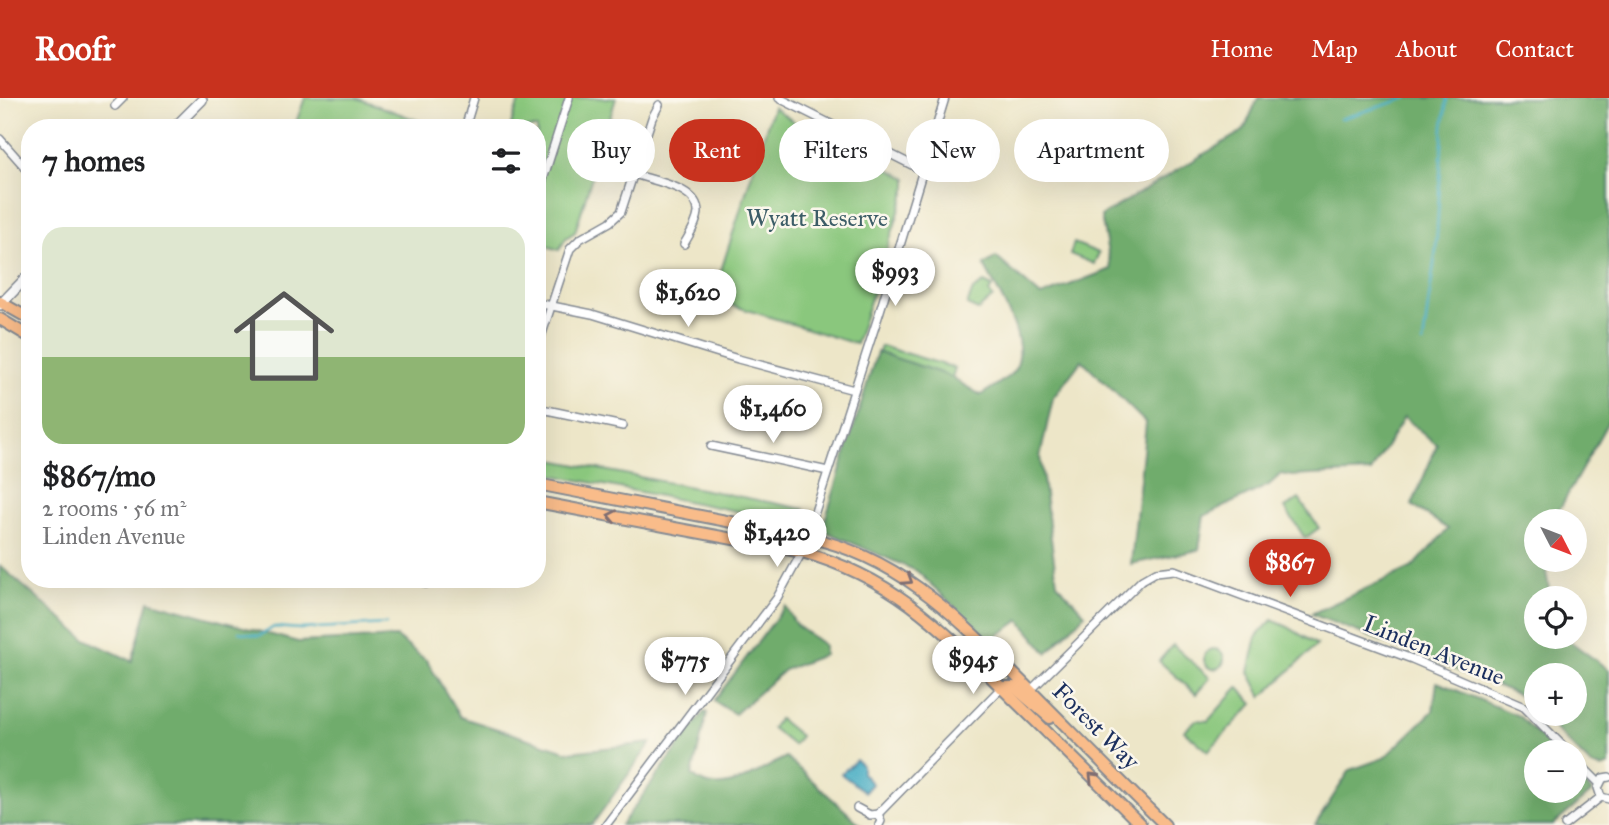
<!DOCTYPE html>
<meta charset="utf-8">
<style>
body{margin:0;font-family:"IM FELL Great Primer",serif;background:#f6f6f6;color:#202124;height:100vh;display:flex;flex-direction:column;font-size:26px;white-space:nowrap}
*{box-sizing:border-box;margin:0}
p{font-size:23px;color:#757577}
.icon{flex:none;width:38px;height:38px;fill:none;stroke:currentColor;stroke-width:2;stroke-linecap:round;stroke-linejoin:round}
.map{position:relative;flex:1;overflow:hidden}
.side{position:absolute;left:21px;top:21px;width:525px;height:469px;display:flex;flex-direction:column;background:#fff;border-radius:28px;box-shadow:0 7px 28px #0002}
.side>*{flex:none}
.banner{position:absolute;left:567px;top:21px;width:665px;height:63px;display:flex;gap:14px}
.needle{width:46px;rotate:132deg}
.tools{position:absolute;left:1524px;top:411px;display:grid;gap:14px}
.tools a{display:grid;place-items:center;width:63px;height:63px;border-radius:50%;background:#fff;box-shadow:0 7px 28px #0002;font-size:35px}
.price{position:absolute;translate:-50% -60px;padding:0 16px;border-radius:24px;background:#fff;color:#222;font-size:23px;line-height:46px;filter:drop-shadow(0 2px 4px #0008)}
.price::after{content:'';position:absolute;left:50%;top:42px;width:21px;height:16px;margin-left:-10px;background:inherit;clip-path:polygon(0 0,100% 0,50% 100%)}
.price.selected{background:#c8321e;color:#fff}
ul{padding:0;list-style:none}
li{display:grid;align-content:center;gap:14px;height:371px;padding:0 21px}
li span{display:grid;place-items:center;height:217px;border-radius:21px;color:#555}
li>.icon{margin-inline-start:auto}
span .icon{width:126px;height:126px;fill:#fffc;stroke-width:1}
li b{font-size:30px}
h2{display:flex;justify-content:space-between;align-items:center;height:84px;padding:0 21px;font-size:30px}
.tag{padding:0 24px;border-radius:32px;background:#fff;box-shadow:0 7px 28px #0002;font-size:24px;line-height:63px}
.tag.selected{background:#c8321e;color:#fff}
header{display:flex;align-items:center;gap:42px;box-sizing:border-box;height:98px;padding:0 35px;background:#c8321e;color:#fff}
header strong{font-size:33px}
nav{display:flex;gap:38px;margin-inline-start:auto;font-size:24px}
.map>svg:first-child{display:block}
</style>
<header>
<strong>Roofr</strong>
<nav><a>Home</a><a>Map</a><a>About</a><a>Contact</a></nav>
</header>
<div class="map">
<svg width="1609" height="727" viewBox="0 0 1609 727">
<rect width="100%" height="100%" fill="#fbf7ec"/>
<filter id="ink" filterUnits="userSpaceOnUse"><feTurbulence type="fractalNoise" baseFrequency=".0143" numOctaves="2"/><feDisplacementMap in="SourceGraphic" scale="14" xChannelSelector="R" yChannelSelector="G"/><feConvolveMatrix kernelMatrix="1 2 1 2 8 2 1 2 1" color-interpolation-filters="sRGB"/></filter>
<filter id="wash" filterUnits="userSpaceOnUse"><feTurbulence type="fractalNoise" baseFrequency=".00686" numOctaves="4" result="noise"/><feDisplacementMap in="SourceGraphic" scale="28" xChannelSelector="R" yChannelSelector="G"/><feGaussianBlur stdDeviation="1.57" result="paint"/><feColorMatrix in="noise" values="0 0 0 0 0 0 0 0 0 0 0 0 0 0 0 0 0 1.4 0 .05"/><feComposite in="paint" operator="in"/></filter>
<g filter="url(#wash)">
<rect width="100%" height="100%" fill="#ede6c8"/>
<g fill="#8ac77d" stroke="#527b6e" stroke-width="2">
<path d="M 305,0 L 357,0 L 433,28 L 294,30 Z"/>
<path d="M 520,0 L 616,0 L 575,134 L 566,140 L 559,152 L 537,145 L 537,30 L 510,30 Z"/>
<path d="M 773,9 L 797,26 L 907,80 L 907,89 L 856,246 L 712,201 Z"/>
<path d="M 1074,145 L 1099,155 L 1094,166 L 1070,156 Z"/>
<path d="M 984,185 L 992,189 L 989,194 L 993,199 L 978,212 L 967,207 L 973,192 Z"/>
<path d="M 881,248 L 955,270 L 942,313 L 867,291 Z"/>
<path d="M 537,359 L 804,411 L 798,425 L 537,374 Z"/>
<path d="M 1299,401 L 1319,430 L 1305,440 L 1285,410 Z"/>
<path d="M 1272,522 L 1288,529 L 1317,547 L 1262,599 L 1249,574 L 1257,538 Z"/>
<path d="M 1173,547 L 1210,580 L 1196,596 L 1159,563 Z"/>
<circle cx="1214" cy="561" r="10"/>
<path d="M 1238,589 L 1253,606 L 1208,653 L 1184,633 L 1196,622 L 1208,623 Z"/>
<path d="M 779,621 L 800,638 L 793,647 L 772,630 Z"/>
</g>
<g fill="#6fac6c" stroke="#456e65" stroke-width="2">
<path d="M 1258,0 L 1609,0 L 1609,322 L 1553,423 L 1536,424 L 1536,462 L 1544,462 L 1550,497 L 1544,500 L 1536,500 L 1536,505 L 1533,507 L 1536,514 L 1536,539 L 1564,539 L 1609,572 L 1609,667 L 1602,670 L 1592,668 L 1540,616 L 1575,616 L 1575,578 L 1536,578 L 1536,613 L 1517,596 L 1500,589 L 1311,516 L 1413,469 L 1448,431 L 1412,407 L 1437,347 L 1404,319 L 1371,374 L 1292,378 L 1281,376 L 1269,387 L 1204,418 L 1199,452 L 1131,466 L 1146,325 L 1082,262 L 1053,300 L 1040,359 L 1057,485 L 1085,516 L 1047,555 L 1020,522 L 990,543 L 917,473 L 822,432 L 877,254 L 947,277 L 981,297 C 991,290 1005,283 1013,274 C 1034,248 997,193 984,167 L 996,159 L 1041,198 L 1111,171 L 1101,118 L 1244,32 Z"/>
<path d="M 0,468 L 85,541 L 132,563 L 149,503 L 298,544 L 396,539 L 427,563 L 460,619 L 569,654 L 651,645 L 592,727 L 0,727 Z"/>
<path d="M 785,508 L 796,527 L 824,547 L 824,557 L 784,572 L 735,616 L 714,603 Z"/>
<path d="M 1437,584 L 1519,618 L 1555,654 L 1536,654 L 1536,693 L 1575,693 L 1575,676 L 1592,694 L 1553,727 L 1393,727 L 1388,722 L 1381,727 L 1315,727 L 1350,672 L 1384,660 L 1433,613 Z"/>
<path d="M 704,614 L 707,615 L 692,677 C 720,703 758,673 786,659 L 861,727 L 621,727 Z"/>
</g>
<path fill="#44acc3" stroke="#306e90" stroke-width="2" d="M 856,662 L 862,667 L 862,675 L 872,686 L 865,694 L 841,676 Z"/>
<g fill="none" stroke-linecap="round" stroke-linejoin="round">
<g stroke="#44acc3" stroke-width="2.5">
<path d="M 1340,21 L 1407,0"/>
<path d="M 1423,245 L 1436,151 L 1443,29 L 1447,0"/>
<path d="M 239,534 L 259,538 L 274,529 L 300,531 L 386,526"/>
</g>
</g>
</g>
<g filter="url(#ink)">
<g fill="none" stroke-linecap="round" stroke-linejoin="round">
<defs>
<g id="minor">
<path d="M 779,0 L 922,72"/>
<path d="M 115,8 L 123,0"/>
<path d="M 465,30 L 474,0"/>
<path d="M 0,41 L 30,75"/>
<path d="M 634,76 C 653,83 699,89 698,115 C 697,126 689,137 684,146"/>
<path d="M 541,88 L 569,0"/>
<path d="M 537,205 L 592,216 L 738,261 L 854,292"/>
<path d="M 537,251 L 570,151 L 580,141 L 610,124 L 621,114 L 652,20 L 659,7"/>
<path d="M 537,310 L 623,328"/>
<path d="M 711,348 L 828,373"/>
<path d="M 426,486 L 428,481"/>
<path d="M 1030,593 L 1142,482 L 1156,474 L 1174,472 L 1412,561 L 1524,609 L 1569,654"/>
<path d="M 1575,661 L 1599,685"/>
<path d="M 1609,679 L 1603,680 L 1598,690 L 1601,699 L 1609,701"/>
<path d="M 857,710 L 870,717 L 878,716 L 881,723 L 879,727"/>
<path d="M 878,716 L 1002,589"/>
<path d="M 606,727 L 777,500 L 802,454 L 880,213 L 945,0"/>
<path d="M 1565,727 L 1601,699"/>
</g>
<g id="tertiary">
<path d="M 174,30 L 202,2"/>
<path d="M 0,207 L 30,176"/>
</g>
<g id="primary">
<path d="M 0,204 L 30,221"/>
<path d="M 0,221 L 30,239"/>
<path d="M 537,386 L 808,439 C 904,461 958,521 1025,587 C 1072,634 1118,681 1165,727"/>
<path d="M 537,404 L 802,454 C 899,481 947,536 1016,604 C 1058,645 1100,686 1141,727"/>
<path d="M 1002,589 L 1014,589 L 1050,620"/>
</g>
</defs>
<use href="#minor" stroke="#848a93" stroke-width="10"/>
<use href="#tertiary" stroke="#848a93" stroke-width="12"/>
<use href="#primary" stroke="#848a93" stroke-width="14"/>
<use href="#minor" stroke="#fff" stroke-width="7"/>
<use href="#tertiary" stroke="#fff" stroke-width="9"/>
<use href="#primary" stroke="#f9bc8a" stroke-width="10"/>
</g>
<defs><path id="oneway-chevron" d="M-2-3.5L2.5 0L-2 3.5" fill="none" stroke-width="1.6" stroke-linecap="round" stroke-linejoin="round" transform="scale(1.75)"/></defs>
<g stroke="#7f6e72">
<use href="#oneway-chevron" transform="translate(612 418) rotate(-169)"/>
<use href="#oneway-chevron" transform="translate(908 482) rotate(33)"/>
<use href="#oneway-chevron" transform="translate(1093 679) rotate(-135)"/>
</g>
</g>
<g text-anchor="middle" stroke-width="5" stroke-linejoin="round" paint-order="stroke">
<g font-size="24" fill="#3c5d67" stroke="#fbf7ec">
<text x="817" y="128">Wyatt Reserve</text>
</g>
<g font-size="24" fill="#1b2f5e" stroke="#fbf7ec">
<text transform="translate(1434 552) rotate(22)" y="8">Linden Avenue</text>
<text transform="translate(1096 628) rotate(45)" y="8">Forest Way</text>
</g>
</g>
</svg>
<div class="tools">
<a><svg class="needle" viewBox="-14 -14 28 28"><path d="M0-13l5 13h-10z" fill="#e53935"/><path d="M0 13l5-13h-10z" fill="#757577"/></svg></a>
<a><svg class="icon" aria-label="locate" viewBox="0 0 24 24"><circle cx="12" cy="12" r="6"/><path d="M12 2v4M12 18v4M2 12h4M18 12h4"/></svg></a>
<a>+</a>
<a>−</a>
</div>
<b class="price" style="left:895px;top:210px">$993</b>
<b class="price" style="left:688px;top:231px">$1,620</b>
<b class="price" style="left:773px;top:347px">$1,460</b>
<b class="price" style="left:777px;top:471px">$1,420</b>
<b class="price selected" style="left:1290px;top:501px">$867</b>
<b class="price" style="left:973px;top:598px">$945</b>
<b class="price" style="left:685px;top:599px">$775</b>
<div class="banner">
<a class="tag">Buy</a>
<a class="tag selected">Rent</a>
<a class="tag">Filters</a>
<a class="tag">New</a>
<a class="tag">Apartment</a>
</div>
<section class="side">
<h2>7 homes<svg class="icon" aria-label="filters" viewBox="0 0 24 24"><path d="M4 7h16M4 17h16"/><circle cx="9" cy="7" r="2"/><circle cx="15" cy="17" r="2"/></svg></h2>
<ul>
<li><span style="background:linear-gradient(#dfe7d0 60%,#8fb573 0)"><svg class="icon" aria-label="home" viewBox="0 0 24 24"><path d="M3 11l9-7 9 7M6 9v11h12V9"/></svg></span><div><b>$867/mo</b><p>2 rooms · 56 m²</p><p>Linden Avenue</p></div></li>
</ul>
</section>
</div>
